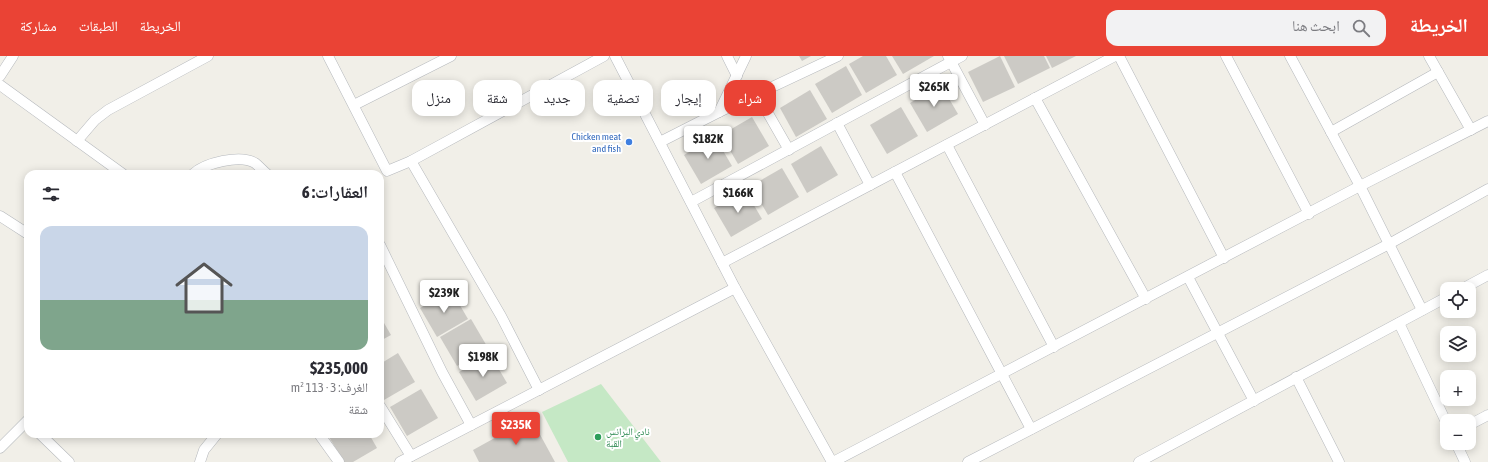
<!DOCTYPE html>
<html lang="ar">
<meta charset="utf-8">
<style>
body{margin:0;font-family:"Asap Condensed","Noto Naskh Arabic",sans-serif;background:#f2f2f3;color:#2b2b33;direction:rtl;height:100vh;display:flex;flex-direction:column;font-size:15px;white-space:nowrap}
*{box-sizing:border-box;margin:0}
p{font-size:13px;color:#7c7c81}
.icon{flex:none;width:22px;height:22px;fill:none;stroke:currentColor;stroke-width:2;stroke-linecap:round;stroke-linejoin:round}
.map{position:relative;flex:1;overflow:hidden;direction:ltr}
.drawer{position:absolute;left:24px;top:114px;width:360px;height:268px;display:flex;flex-direction:column;background:#fff;border-radius:12px;box-shadow:0 2px 10px #0003;direction:rtl}
.drawer>*{flex:none}
.top-card{position:absolute;left:396px;top:24px;width:380px;height:36px;direction:rtl;display:flex;gap:8px}
.buttons{position:absolute;left:1440px;top:226px;display:grid;gap:8px}
.buttons a{display:grid;place-items:center;width:36px;height:36px;border-radius:8px;background:#fff;box-shadow:0 2px 10px #0003;font-size:20px}
.price{position:absolute;translate:-50% -34px;padding:0 9px;border-radius:4px;background:#fff;color:#222;font-size:13px;line-height:26px;filter:drop-shadow(0 1px 2px #0008)}
.price::after{content:'';position:absolute;left:50%;top:24px;width:12px;height:9px;margin-left:-6px;background:inherit;clip-path:polygon(0 0,100% 0,50% 100%)}
.price.active{background:#ea4335;color:#fff}
ul{padding:0;list-style:none}
li{display:grid;align-content:center;gap:8px;height:212px;padding:0 16px}
li+li{border-top:1px solid #e1e1e2}
li span{display:grid;place-items:center;height:124px;border-radius:12px;color:#555}
li>.icon{margin-inline-start:auto}
span .icon{width:72px;height:72px;fill:#fffc;stroke-width:1}
li b{font-size:17px}
h2{display:flex;justify-content:space-between;align-items:center;height:48px;padding:0 16px;font-size:17px}
.chip{padding:0 14px;border-radius:12px;background:#fff;box-shadow:0 2px 10px #0003;font-size:14px;line-height:36px}
.chip.active{background:#ea4335;color:#fff}
header{display:flex;align-items:center;gap:24px;box-sizing:border-box;height:56px;padding:0 20px;background:#ea4335;color:#fff}
header strong{font-size:19px}
nav{display:flex;gap:22px;margin-inline-start:auto;font-size:14px}
.search{width:280px;height:36px;background:#f2f2f3;display:flex;align-items:center;gap:10px;box-sizing:border-box;padding:0 14px;border-radius:12px;color:#7c7c81;font-size:15px}
.map>svg:first-child{display:block}
</style>
<header>
<strong>الخريطة</strong>
<div class="search"><svg class="icon" aria-label="search" viewBox="0 0 24 24"><circle cx="10" cy="10" r="6"/><path d="M15 15l6 6"/></svg>ابحث هنا</div>
<nav><a>الخريطة</a><a>الطبقات</a><a>مشاركة</a></nav>
</header>
<div class="map">
<svg width="1488" height="406" viewBox="0 0 1488 406">
<rect width="100%" height="100%" fill="#f1efe8"/>
<path fill="#c5e8c5" d="M 601,328 L 661,406 L 568,406 L 542,356 Z"/>
<g fill="#cccac5">
<path d="M 799,0 L 811,0 L 802,5 Z"/>
<path d="M 863,0 L 886,0 L 897,19 L 866,37 L 849,8 Z"/>
<path d="M 892,0 L 934,0 L 903,18 Z"/>
<path d="M 1000,0 L 1015,31 L 983,46 L 968,16 Z"/>
<path d="M 1004,0 L 1044,0 L 1050,12 L 1018,28 Z"/>
<path d="M 1046,0 L 1076,0 L 1052,12 Z"/>
<path d="M 846,10 L 862,39 L 832,57 L 815,28 Z"/>
<path d="M 941,29 L 958,58 L 927,76 L 910,47 Z"/>
<path d="M 810,34 L 827,63 L 796,81 L 780,52 Z"/>
<path d="M 901,51 L 918,80 L 887,98 L 870,69 Z"/>
<path d="M 752,61 L 769,90 L 738,108 L 721,79 Z"/>
<path d="M 715,81 L 732,110 L 701,128 L 684,99 Z"/>
<path d="M 821,90 L 838,119 L 807,137 L 791,108 Z"/>
<path d="M 782,112 L 799,141 L 768,159 L 751,130 Z"/>
<path d="M 745,134 L 762,163 L 731,181 L 714,152 Z"/>
<path d="M 451,234 L 468,263 L 437,281 L 420,252 Z"/>
<path d="M 380,260 L 391,279 L 380,285 Z"/>
<path d="M 471,263 L 488,292 L 457,310 L 440,281 Z"/>
<path d="M 398,297 L 415,326 L 384,344 L 380,338 L 380,308 Z"/>
<path d="M 490,298 L 507,327 L 476,345 L 459,316 Z"/>
<path d="M 421,333 L 438,362 L 407,380 L 390,351 Z"/>
<path d="M 531,362 L 555,406 L 479,406 L 473,394 Z"/>
<path d="M 334,378 L 369,378 L 377,392 L 353,406 L 344,406 L 329,381 Z"/>
</g>
<g fill="none" stroke-linecap="round" stroke-linejoin="round">
<defs>
<g id="street">
<path d="M 328,0 L 387,115 L 411,105 L 604,0"/>
<path d="M 615,0 L 735,232 L 832,406"/>
<path d="M 727,0 L 737,20"/>
<path d="M 948,0 L 985,69"/>
<path d="M 1119,0 L 1224,202"/>
<path d="M 1226,0 L 1309,158"/>
<path d="M 1290,0 L 1360,130 L 1422,254"/>
<path d="M 1429,0 L 1471,74"/>
<path d="M 0,20 L 13,0"/>
<path d="M 0,29 L 123,118"/>
<path d="M 757,38 L 789,94"/>
<path d="M 1035,42 L 1146,243"/>
<path d="M 354,49 L 451,0"/>
<path d="M 719,56 L 838,0"/>
<path d="M 837,67 L 870,129"/>
<path d="M 1331,76 L 1438,16"/>
<path d="M 77,85 L 95,64 L 108,54 L 208,0"/>
<path d="M 660,86 L 719,56 L 746,0"/>
<path d="M 947,89 L 1054,291"/>
<path d="M 411,105 L 501,260 L 539,334"/>
<path d="M 895,116 L 1031,373"/>
<path d="M 193,118 C 205,107 240,98 255,107 C 259,110 263,115 267,118"/>
<path d="M 691,146 L 962,0"/>
<path d="M 0,160 L 28,178"/>
<path d="M 380,189 L 442,316 L 471,369"/>
<path d="M 722,207 L 1115,0"/>
<path d="M 1188,221 L 1254,345"/>
<path d="M 1462,233 L 1488,219"/>
<path d="M 1399,267 L 1447,368"/>
<path d="M 1296,321 L 1339,406"/>
<path d="M 380,350 L 411,400"/>
<path d="M 1469,369 L 1488,359"/>
<path d="M 40,378 L 69,406"/>
<path d="M 319,378 L 339,406"/>
<path d="M 1456,387 L 1465,406"/>
<path d="M 0,392 L 28,364"/>
<path d="M 200,406 L 204,394 L 217,378"/>
<path d="M 400,406 L 735,232"/>
<path d="M 833,406 L 1360,130 L 1488,65"/>
<path d="M 968,406 L 1389,188 L 1488,133"/>
<path d="M 1139,406 L 1447,241"/>
</g>
</defs>
<use href="#street" stroke="#b5b8bc" stroke-width="11"/>
<use href="#street" stroke="#fff" stroke-width="10"/>
</g>
<circle fill="#3f7fe0" stroke="#fff" stroke-width="1.5" cx="629" cy="86" r="4"/>
<circle fill="#2e9e5b" stroke="#fff" stroke-width="1.5" cx="598" cy="381" r="4"/>
<g text-anchor="middle" stroke-width="4" stroke-linejoin="round" paint-order="stroke">
<g font-size="10" fill="#366cbe" stroke="#fff" text-anchor="end">
<text x="621" y="84">Chicken meat<tspan x="621" dy="12">and fish</tspan></text>
</g>
<g font-size="10" fill="#27864d" stroke="#fff" text-anchor="start">
<text x="606" y="379">نادي البرانس<tspan x="606" dy="12">القبة</tspan></text>
</g>
</g>
</svg>
<div class="buttons">
<a><svg class="icon" aria-label="locate" viewBox="0 0 24 24"><circle cx="12" cy="12" r="6"/><path d="M12 2v4M12 18v4M2 12h4M18 12h4"/></svg></a>
<a><svg class="icon" aria-label="layers" viewBox="0 0 24 24"><path d="M12 4l9 5-9 5-9-5zM3 14l9 5 9-5"/></svg></a>
<a>+</a>
<a>−</a>
</div>
<b class="price" style="left:934px;top:52px">$265K</b>
<b class="price" style="left:708px;top:104px">$182K</b>
<b class="price" style="left:738px;top:158px">$166K</b>
<b class="price" style="left:444px;top:258px">$239K</b>
<b class="price" style="left:483px;top:322px">$198K</b>
<b class="price active" style="left:516px;top:390px">$235K</b>
<div class="top-card">
<a class="chip active">شراء</a>
<a class="chip">إيجار</a>
<a class="chip">تصفية</a>
<a class="chip">جديد</a>
<a class="chip">شقة</a>
<a class="chip">منزل</a>
</div>
<section class="drawer">
<h2>العقارات: 6<svg class="icon" aria-label="filters" viewBox="0 0 24 24"><path d="M4 7h16M4 17h16"/><circle cx="9" cy="7" r="2"/><circle cx="15" cy="17" r="2"/></svg></h2>
<ul>
<li><span style="background:linear-gradient(#c9d6e8 60%,#7fa58c 0)"><svg class="icon" aria-label="home" viewBox="0 0 24 24"><path d="M3 11l9-7 9 7M6 9v11h12V9"/></svg></span><div><b>$235,000</b><p>الغرف: 3 · 113 m²</p><p>شقة</p></div></li>
</ul>
</section>
</div>
